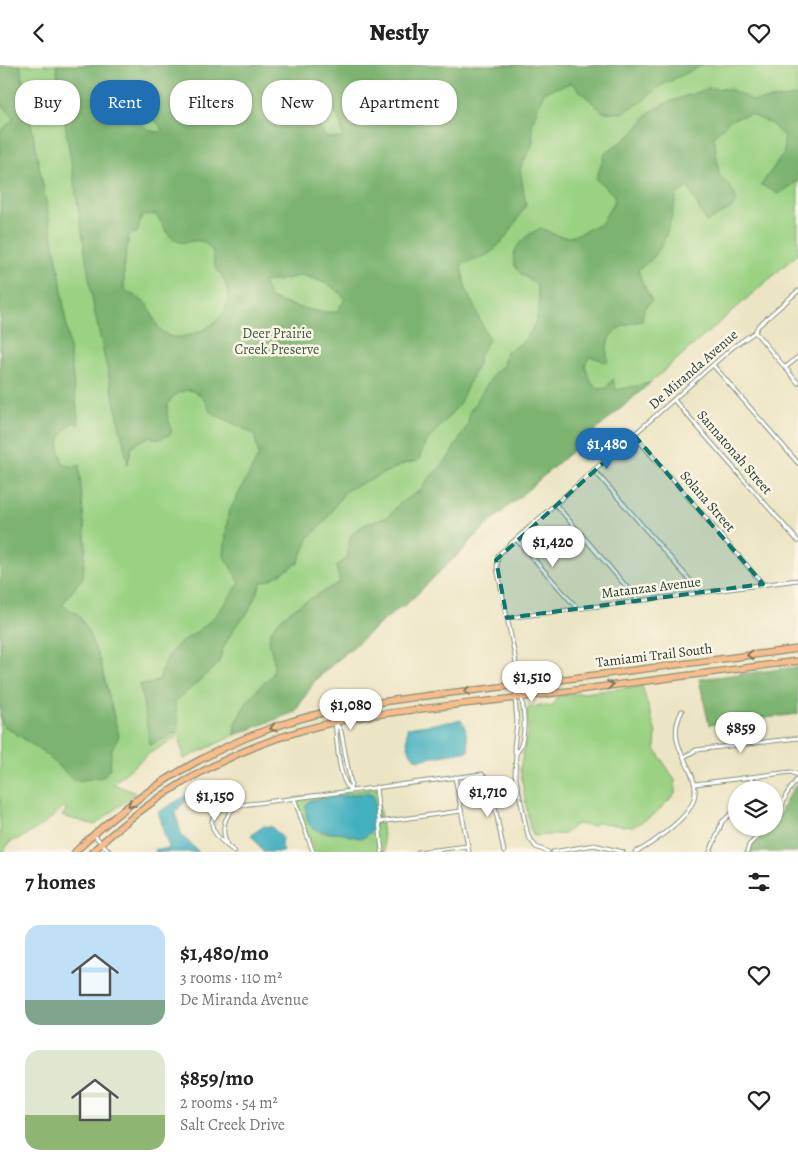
<!DOCTYPE html>
<meta charset="utf-8">
<style>
body{margin:0;font-family:Alegreya,serif;background:#f6f6f6;color:#222;height:100vh;display:flex;flex-direction:column;font-size:19px;white-space:nowrap}
*{box-sizing:border-box;margin:0}
p{font-size:16px;color:#767676}
.icon{flex:none;width:28px;height:28px;fill:none;stroke:currentColor;stroke-width:2;stroke-linecap:round;stroke-linejoin:round}
.map{position:relative;height:787px;overflow:hidden}
.drawer{display:flex;flex-direction:column;background:#fff;flex:1}
.drawer>*{flex:none}
.top-card{position:absolute;left:15px;top:15px;width:500px;height:45px;display:flex;gap:10px}
.fabs{position:absolute;left:728px;top:716px;display:grid;gap:10px}
.fabs a{display:grid;place-items:center;width:55px;height:55px;border-radius:50%;background:#fff;box-shadow:0 1px 4px #0004;font-size:25px}
.price{position:absolute;translate:-50% -42px;padding:0 11px;border-radius:18px;background:#fff;color:#222;font-size:16px;line-height:32px;filter:drop-shadow(0 1px 2px #0008)}
.price::after{content:'';position:absolute;left:50%;top:30px;width:15px;height:11px;margin-left:-8px;background:inherit;clip-path:polygon(0 0,100% 0,50% 100%)}
.price.active{background:#1f6fb2;color:#fff}
ul{padding:0;list-style:none}
li{display:flex;align-items:center;gap:15px;height:125px;padding:0 25px}
li span{display:grid;place-items:center;flex:none;width:140px;height:100px;border-radius:15px;color:#555}
li>.icon{margin-inline-start:auto}
span .icon{width:60px;height:60px;fill:#fffc;stroke-width:1}
li b{font-size:21px}
h2{display:flex;justify-content:space-between;align-items:center;height:60px;padding:0 25px;font-size:21px}
.chip{padding:0 18px;border-radius:20px;background:#fff;box-shadow:0 1px 4px #0004;font-size:18px;line-height:45px}
.chip.active{background:#1f6fb2;color:#fff}
header{display:flex;justify-content:space-between;align-items:center;height:65px;padding:0 25px;background:#fff;font-size:22px;font-weight:800}
.map>svg:first-child{display:block}
</style>
<header><svg class="icon" aria-label="back" viewBox="0 0 24 24"><path d="M15 5l-7 7 7 7"/></svg>Nestly<svg class="icon" aria-label="heart" viewBox="0 0 24 24"><path d="M12 20l-8-8c-3-5 5-10 8-4 3-6 11-1 8 4z"/></svg></header>
<div class="map">
<svg width="798" height="787" viewBox="0 0 798 787">
<rect width="100%" height="100%" fill="#fcf5e5"/>
<filter id="ink" filterUnits="userSpaceOnUse"><feTurbulence type="fractalNoise" baseFrequency=".02" numOctaves="2"/><feDisplacementMap in="SourceGraphic" scale="10" xChannelSelector="R" yChannelSelector="G"/><feConvolveMatrix kernelMatrix="1 2 1 2 8 2 1 2 1" color-interpolation-filters="sRGB"/></filter>
<filter id="wash" filterUnits="userSpaceOnUse"><feTurbulence type="fractalNoise" baseFrequency=".0096" numOctaves="4" result="noise"/><feDisplacementMap in="SourceGraphic" scale="20" xChannelSelector="R" yChannelSelector="G"/><feGaussianBlur stdDeviation="1.12" result="paint"/><feColorMatrix in="noise" values="0 0 0 0 0 0 0 0 0 0 0 0 0 0 0 0 0 1.4 0 .05"/><feComposite in="paint" operator="in"/></filter>
<g filter="url(#wash)">
<rect width="100%" height="100%" fill="#ece5c5"/>
<g fill="#9ad182" stroke="#5c875b" fill-rule="evenodd">
<path d="M 14,0 L 798,0 L 798,189 L 466,478 L 467,482 L 289,638 L 234,659 L 235,670 L 184,694 L 179,671 L 147,690 L 113,719 L 136,728 L 95,760 L 62,751 L 66,745 L 64,742 C 49,756 29,771 10,777 L 3,787 L 0,787 L 0,649 L 3,660 L 26,675 L 0,644 L 0,37 L 12,51 Z"/>
<path d="M 642,621 L 656,668 L 655,684 L 675,715 L 675,729 L 654,750 L 632,762 L 597,758 L 592,761 L 576,759 L 564,769 L 534,771 L 530,763 L 520,704 L 528,665 L 527,643 L 541,640 L 552,642 L 557,631 Z"/>
<path d="M 377,723 L 385,787 L 314,787 L 294,733 ZM 366,728 L 374,736 L 376,750 L 360,773 L 340,768 L 321,768 C 313,759 301,749 309,736 Z"/>
</g>
<g fill="#7bb370" stroke="#4d7852" fill-rule="evenodd">
<path d="M 0,0 L 20,0 L 60,211 L 79,360 L 74,357 C 58,370 56,378 63,398 L 72,402 L 79,400 L 86,481 L 84,499 L 83,512 L 62,540 L 78,549 L 86,562 L 100,596 L 119,671 L 111,686 L 110,703 L 103,712 L 75,716 L 42,686 L 3,660 L 0,649 L 0,67 L 14,53 L 0,37 Z"/>
<path d="M 56,0 L 703,0 L 660,21 L 640,38 L 622,48 L 603,47 L 571,18 L 544,27 L 532,58 L 533,78 L 520,104 L 526,140 C 516,157 502,183 483,192 C 475,196 468,195 461,201 L 466,224 L 489,275 L 479,290 L 478,299 L 458,341 L 426,377 L 418,396 L 404,399 L 345,426 L 324,458 L 309,472 L 298,498 L 270,515 L 262,517 L 247,549 L 235,562 L 224,581 L 218,599 L 175,637 L 179,667 L 150,680 L 140,619 L 150,619 L 159,615 C 172,570 187,580 214,552 C 223,542 231,529 240,518 L 224,491 L 228,449 L 259,390 L 254,369 L 210,347 C 207,339 204,333 197,328 C 186,320 169,331 167,343 C 166,353 172,359 171,369 L 158,375 L 150,371 L 132,381 L 128,399 L 94,244 ZM 323,33 C 336,44 342,57 343,73 L 326,73 L 316,57 L 315,35 ZM 143,49 L 157,57 L 162,64 L 160,67 C 150,68 141,61 138,52 ZM 155,149 C 162,156 165,168 173,174 C 186,184 197,167 210,183 C 216,189 212,198 216,204 C 218,207 222,210 223,213 C 238,240 218,262 192,269 C 185,271 177,274 170,271 C 157,267 154,252 148,241 C 142,233 131,230 124,224 L 124,201 L 129,169 L 137,168 L 142,150 ZM 302,210 C 317,215 336,220 345,234 L 337,247 C 319,249 287,240 270,233 L 263,217 L 287,214 Z"/>
<path d="M 709,23 L 730,24 L 754,36 L 798,31 L 798,116 L 779,129 L 761,120 L 784,88 L 784,72 L 771,59 L 750,49 L 730,55 L 714,71 L 719,110 L 731,123 L 737,135 L 730,144 L 706,157 L 688,122 L 677,129 C 670,157 666,190 638,204 L 642,217 L 652,236 L 644,243 L 642,256 C 618,260 602,269 608,296 L 606,297 L 593,292 L 588,293 L 585,301 L 592,319 L 600,324 L 606,323 L 613,314 L 616,325 L 650,318 L 486,461 L 407,539 L 400,542 L 318,611 L 295,647 L 235,670 C 234,652 249,633 261,620 C 264,617 270,614 272,610 C 279,596 266,582 270,569 C 277,548 322,528 340,517 L 336,501 L 347,493 L 350,472 L 356,465 L 366,459 L 388,452 L 400,438 L 421,425 L 426,416 L 447,395 L 468,359 L 469,348 L 495,307 L 503,301 L 506,286 C 525,281 538,260 539,239 C 540,233 537,225 536,219 C 530,215 521,210 517,204 C 505,187 526,169 541,163 L 558,171 L 571,172 L 601,159 L 615,135 L 613,129 L 596,114 L 606,87 L 630,71 L 650,47 L 666,38 Z"/>
<path d="M 798,602 L 798,649 L 709,660 L 699,614 Z"/>
<path d="M 798,717 L 798,787 L 750,787 C 752,777 763,764 774,762 L 787,733 Z"/>
</g>
<g fill="#43b0bf" stroke="#31767a">
<path d="M 461,655 L 465,661 L 469,686 L 417,695 C 407,688 406,674 407,663 Z"/>
<path d="M 366,728 L 373,730 C 377,748 379,760 365,772 C 354,774 348,769 338,768 C 318,766 305,768 306,740 L 311,735 Z"/>
<path d="M 189,729 L 189,733 L 175,747 L 182,771 L 199,787 L 155,787 L 156,784 L 168,784 L 169,781 C 162,769 163,759 158,747 Z"/>
<path d="M 264,761 L 272,762 L 282,772 L 281,780 L 284,787 L 264,787 L 251,770 Z"/>
</g>
</g>
<g filter="url(#ink)">
<g fill="none" stroke-linecap="round" stroke-linejoin="round">
<defs>
<g id="minor">
<path d="M 755,267 L 798,318"/>
<path d="M 713,300 L 798,398"/>
<path d="M 785,303 L 798,292"/>
<path d="M 674,335 L 798,476"/>
<path d="M 634,370 L 763,519"/>
<path d="M 594,405 L 700,527"/>
<path d="M 556,440 L 637,534"/>
<path d="M 516,474 L 576,542"/>
<path d="M 507,553 L 798,515"/>
<path d="M 518,620 L 515,591 L 497,503 L 498,490 L 733,282 L 755,267 L 758,261 L 798,226"/>
<path d="M 334,645 C 337,666 336,710 350,725 L 351,719 L 341,666 L 336,658"/>
<path d="M 516,689 C 529,673 524,638 518,620 L 515,633 L 517,657 L 514,683 L 516,689 L 515,709 L 528,771 L 536,782 L 548,787"/>
<path d="M 684,692 L 696,685 L 798,673"/>
<path d="M 455,712 L 469,787"/>
<path d="M 751,713 L 752,725"/>
<path d="M 695,719 L 791,707 L 798,710"/>
<path d="M 376,722 L 382,787"/>
<path d="M 294,733 L 313,787"/>
<path d="M 774,756 L 780,747 L 786,730 L 798,713"/>
<path d="M 379,757 L 461,746"/>
<path d="M 94,770 L 110,787"/>
<path d="M 227,780 C 221,764 223,753 236,741"/>
<path d="M 235,787 C 219,775 197,756 226,742 L 482,709 L 490,717 L 504,787"/>
<path d="M 418,787 L 468,781"/>
<path d="M 553,787 L 594,780 L 623,787"/>
<path d="M 635,787 C 649,782 662,770 673,761 C 730,715 656,693 682,646"/>
<path d="M 710,787 L 722,757 L 736,744"/>
<path d="M 747,787 L 749,780 L 767,762"/>
</g>
<g id="primary">
<path d="M 75,787 C 147,717 236,666 335,645 C 396,633 458,627 519,620 C 612,608 705,596 798,584"/>
<path d="M 92,787 C 166,716 261,668 362,652 C 413,644 465,639 516,633 C 610,620 704,608 798,596"/>
</g>
</defs>
<use href="#minor" stroke="#86917c" stroke-width="5"/>
<use href="#primary" stroke="#86917c" stroke-width="8"/>
<use href="#minor" stroke="#fff" stroke-width="3"/>
<use href="#primary" stroke="#f9bc8a" stroke-width="5.5"/>
</g>
<defs><path id="oneway-chevron" d="M-2-3.5L2.5 0L-2 3.5" fill="none" stroke-width="1.6" stroke-linecap="round" stroke-linejoin="round" transform="scale(1.25)"/></defs>
<g stroke="#81765b">
<use href="#oneway-chevron" transform="translate(750 590) rotate(173)"/>
<use href="#oneway-chevron" transform="translate(610 620) rotate(-7)"/>
<use href="#oneway-chevron" transform="translate(467 626) rotate(173)"/>
<use href="#oneway-chevron" transform="translate(273 663) rotate(162)"/>
<use href="#oneway-chevron" transform="translate(131 739) rotate(143)"/>
</g>
</g>
<path fill="#0f766e" fill-opacity="0.2" stroke="#0f766e" stroke-width="4" stroke-dasharray="10 6" stroke-linejoin="round" d="M 634,370 L 763,519 L 507,553 L 496,495 Z"/>
<g text-anchor="middle" stroke-width="5" stroke-linejoin="round" paint-order="stroke">
<g font-size="14" fill="#385b44" stroke="#fcf5e5">
<text x="277" y="273">Deer Prairie<tspan x="277" dy="16">Creek Preserve</tspan></text>
</g>
<g font-size="14" fill="#1f3d34" stroke="#fcf5e5">
<text transform="translate(693 304) rotate(-41)" y="5">De Miranda Avenue</text>
<text transform="translate(735 387) rotate(49)" y="5">Sannatonah Street</text>
<text transform="translate(708 436) rotate(49)" y="5">Solana Street</text>
<text transform="translate(651 522) rotate(-7)" y="5">Matanzas Avenue</text>
<text transform="translate(654 590) rotate(-7)" y="5">Tamiami Trail South</text>
</g>
</g>
</svg>
<div class="fabs">
<a><svg class="icon" aria-label="layers" viewBox="0 0 24 24"><path d="M12 4l9 5-9 5-9-5zM3 14l9 5 9-5"/></svg></a>
</div>
<b class="price active" style="left:607px;top:405px">$1,480</b>
<b class="price" style="left:553px;top:503px">$1,420</b>
<b class="price" style="left:532px;top:638px">$1,510</b>
<b class="price" style="left:351px;top:666px">$1,080</b>
<b class="price" style="left:741px;top:689px">$859</b>
<b class="price" style="left:488px;top:753px">$1,710</b>
<b class="price" style="left:215px;top:757px">$1,150</b>
<div class="top-card">
<a class="chip">Buy</a>
<a class="chip active">Rent</a>
<a class="chip">Filters</a>
<a class="chip">New</a>
<a class="chip">Apartment</a>
</div>
</div>
<section class="drawer">
<h2>7 homes<svg class="icon" aria-label="filters" viewBox="0 0 24 24"><path d="M4 7h16M4 17h16"/><circle cx="9" cy="7" r="2"/><circle cx="15" cy="17" r="2"/></svg></h2>
<ul>
<li><span style="background:linear-gradient(#bfe0f5 75%,#7fa58c 0)"><svg class="icon" aria-label="home" viewBox="0 0 24 24"><path d="M3 11l9-7 9 7M6 9v11h12V9"/></svg></span><div><b>$1,480/mo</b><p>3 rooms · 110 m²</p><p>De Miranda Avenue</p></div><svg class="icon" aria-label="heart" viewBox="0 0 24 24"><path d="M12 20l-8-8c-3-5 5-10 8-4 3-6 11-1 8 4z"/></svg></li>
<li><span style="background:linear-gradient(#dfe7d0 65%,#8fb573 0)"><svg class="icon" aria-label="home" viewBox="0 0 24 24"><path d="M3 11l9-7 9 7M6 9v11h12V9"/></svg></span><div><b>$859/mo</b><p>2 rooms · 54 m²</p><p>Salt Creek Drive</p></div><svg class="icon" aria-label="heart" viewBox="0 0 24 24"><path d="M12 20l-8-8c-3-5 5-10 8-4 3-6 11-1 8 4z"/></svg></li>
</ul>
</section>
